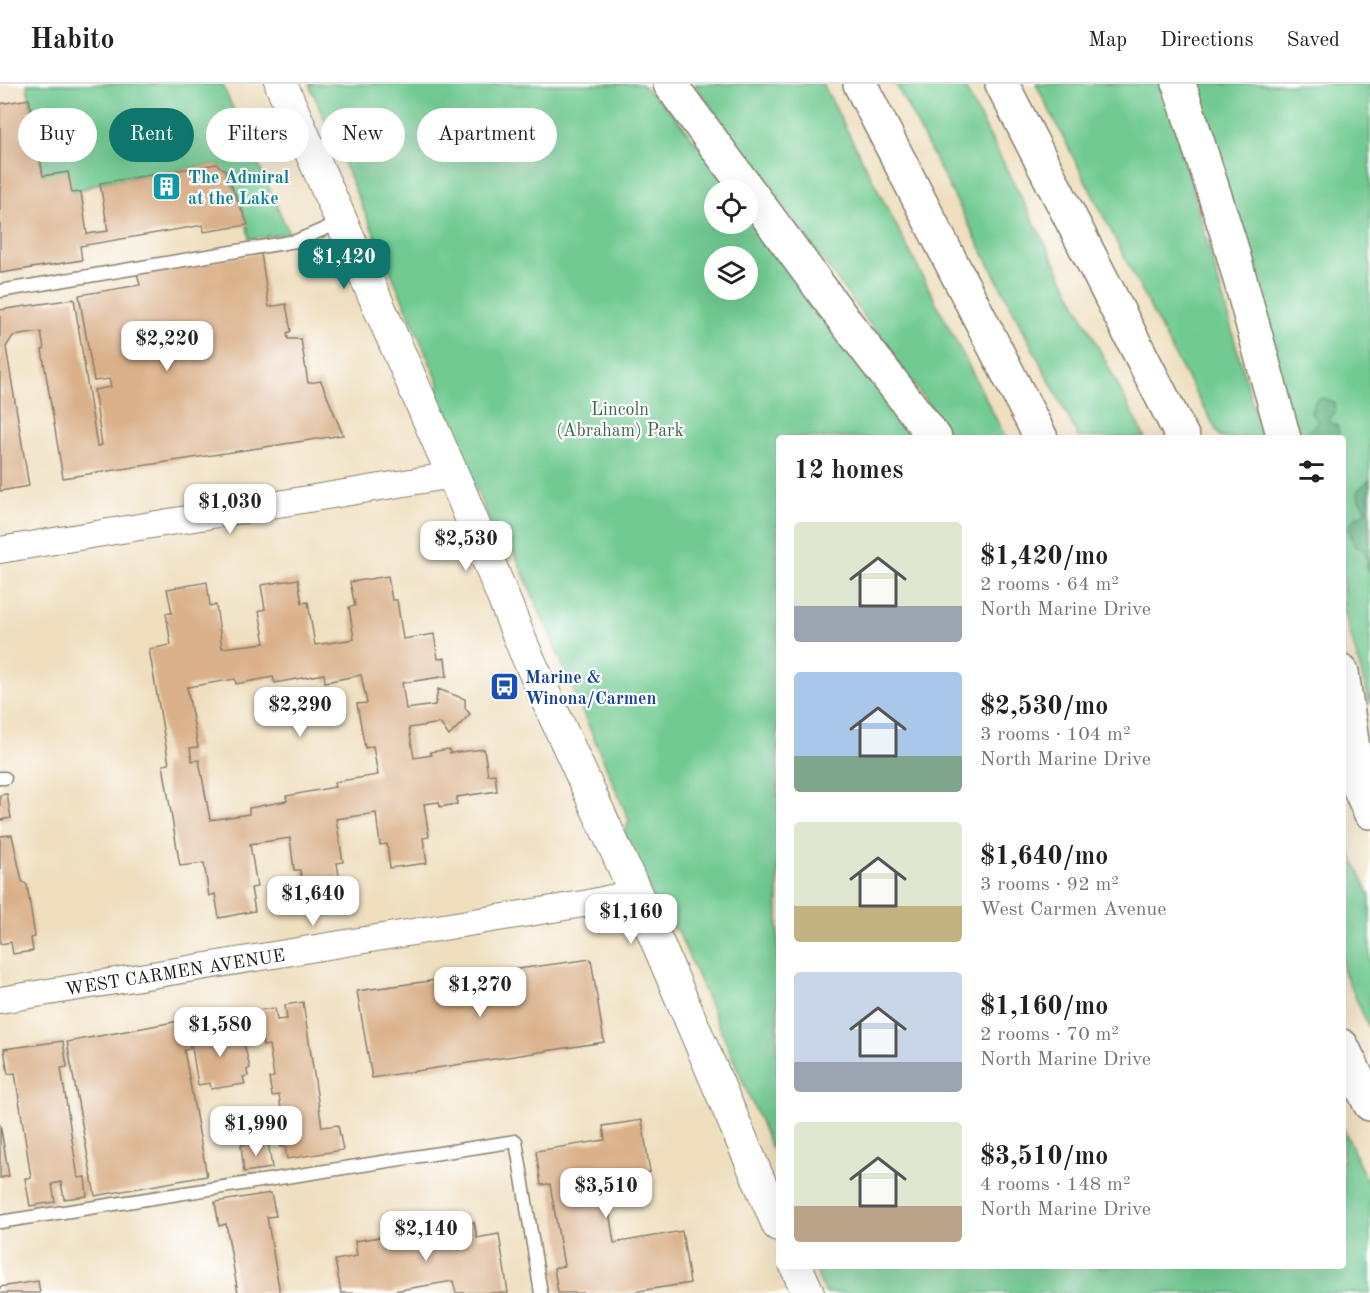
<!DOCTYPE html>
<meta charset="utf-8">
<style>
body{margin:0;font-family:"Old Standard TT",serif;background:#f2f2f2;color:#202124;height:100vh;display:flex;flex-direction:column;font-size:22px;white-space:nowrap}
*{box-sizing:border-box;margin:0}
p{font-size:20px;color:#757577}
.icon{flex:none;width:33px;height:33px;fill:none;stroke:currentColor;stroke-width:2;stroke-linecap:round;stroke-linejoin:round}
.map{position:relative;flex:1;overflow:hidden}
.details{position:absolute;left:776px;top:351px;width:570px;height:834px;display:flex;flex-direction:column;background:#fff;border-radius:6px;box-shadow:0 6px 24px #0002}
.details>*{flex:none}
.top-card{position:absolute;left:18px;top:24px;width:570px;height:54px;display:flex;gap:12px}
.fabs{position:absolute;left:704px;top:96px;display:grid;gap:12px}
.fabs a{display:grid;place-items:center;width:54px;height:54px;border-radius:50%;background:#fff;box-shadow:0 6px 24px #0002;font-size:30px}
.price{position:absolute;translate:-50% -51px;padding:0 14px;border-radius:12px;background:#fff;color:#222;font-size:20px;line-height:39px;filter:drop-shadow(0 2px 3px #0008)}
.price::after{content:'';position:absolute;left:50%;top:36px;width:18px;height:14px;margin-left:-9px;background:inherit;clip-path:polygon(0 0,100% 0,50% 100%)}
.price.current{background:#0f766e;color:#fff}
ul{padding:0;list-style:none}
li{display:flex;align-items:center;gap:18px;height:150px;padding:0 18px}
li span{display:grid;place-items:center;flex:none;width:168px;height:120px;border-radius:6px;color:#555}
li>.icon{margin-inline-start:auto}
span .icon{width:72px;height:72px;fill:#fffc;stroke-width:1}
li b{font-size:26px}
h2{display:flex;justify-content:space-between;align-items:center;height:72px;padding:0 18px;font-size:26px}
.chip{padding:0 21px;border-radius:27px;background:#fff;box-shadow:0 6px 24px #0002;font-size:21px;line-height:54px}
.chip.current{background:#0f766e;color:#fff}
header{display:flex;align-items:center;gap:36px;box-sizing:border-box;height:84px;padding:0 30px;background:#fff;border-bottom:2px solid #e0e0e0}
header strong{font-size:28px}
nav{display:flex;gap:33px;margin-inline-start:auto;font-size:21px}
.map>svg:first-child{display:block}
</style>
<header>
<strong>Habito</strong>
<nav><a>Map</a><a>Directions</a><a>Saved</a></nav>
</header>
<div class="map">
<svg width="1370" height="1209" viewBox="0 0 1370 1209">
<rect width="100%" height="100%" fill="#fff"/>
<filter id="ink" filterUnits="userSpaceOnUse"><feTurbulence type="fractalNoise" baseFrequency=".0167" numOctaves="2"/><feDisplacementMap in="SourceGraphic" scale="12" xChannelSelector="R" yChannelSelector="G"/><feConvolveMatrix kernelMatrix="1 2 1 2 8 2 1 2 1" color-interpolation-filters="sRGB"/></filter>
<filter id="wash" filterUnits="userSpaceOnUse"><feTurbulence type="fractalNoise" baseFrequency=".008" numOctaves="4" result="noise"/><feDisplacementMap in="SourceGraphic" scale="24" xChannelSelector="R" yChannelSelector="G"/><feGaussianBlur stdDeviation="1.35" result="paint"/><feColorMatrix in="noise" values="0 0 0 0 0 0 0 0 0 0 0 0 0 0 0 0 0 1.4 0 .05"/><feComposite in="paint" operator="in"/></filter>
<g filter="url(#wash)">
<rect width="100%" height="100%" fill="#efdfbf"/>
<g fill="#71ca91" stroke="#467356" stroke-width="1.5" fill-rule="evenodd">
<path d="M 27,0 L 222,0 L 289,149 L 249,155 C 248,139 231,85 216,80 L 100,99 L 72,109 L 43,92 Z"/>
<path d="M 309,0 L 641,0 L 672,28 L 733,106 L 714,106 L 714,140 L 747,140 L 747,126 L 912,354 L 778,354 L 778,1079 L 678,847 L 663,837 L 625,749 L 629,736 L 508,454 L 491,440 L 437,315 L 439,299 ZM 714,172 L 747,172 L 747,206 L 714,206 Z"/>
<path d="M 694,0 L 823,0 L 1006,354 L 953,354 Z"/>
<path d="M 896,0 L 963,0 L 1145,354 L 1079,354 Z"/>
<path d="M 1036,0 L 1163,0 L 1262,354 L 1221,354 L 1176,274 Z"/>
<path d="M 1195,0 L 1370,0 L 1370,621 L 1343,523 L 1342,354 L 1296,354 Z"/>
<path d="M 1342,750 L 1370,812 L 1370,946 L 1343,885 Z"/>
<path d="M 1343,1043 L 1370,1105 L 1370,1209 L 825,1209 L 814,1182 L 1342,1182 Z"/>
</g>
<g fill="#5cae7b" stroke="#3c654c" stroke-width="1.5">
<path d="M 1322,314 L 1334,318 L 1335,328 L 1328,337 L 1337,342 L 1340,354 L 1310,354 L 1308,349 L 1318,337 L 1311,329 L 1316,316 Z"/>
<path d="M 1370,396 L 1370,489 L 1366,485 L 1368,479 L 1364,465 L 1354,462 L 1349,444 L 1354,435 L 1368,426 L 1359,416 L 1358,406 Z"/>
</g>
<g id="blocks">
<g fill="#dab18a" fill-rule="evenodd">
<path d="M 29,15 L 43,92 L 68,88 L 72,109 L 81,108 L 87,150 L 108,147 L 100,99 L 216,80 L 225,86 L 248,141 L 204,148 L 203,141 L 80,162 L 82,176 L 0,189 L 0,20 Z"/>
<path d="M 261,169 L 269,223 L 286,220 L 291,247 L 287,249 L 288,255 L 301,255 L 308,299 L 321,297 L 343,351 L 63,394 L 42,266 L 44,265 L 41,248 L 13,252 L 6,263 L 29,402 L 0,407 L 0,226 L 74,215 L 97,362 L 102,361 L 94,306 L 111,303 L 109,295 L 94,297 L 79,211 L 140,201 L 137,189 Z"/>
<path d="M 388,492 L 392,516 L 397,516 L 403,555 L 434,550 L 438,575 L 445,574 L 447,592 L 402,599 L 406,625 L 435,621 L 438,605 L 465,615 L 465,624 L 470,630 L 449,652 L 440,639 L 409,644 L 414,674 L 432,671 L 430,668 L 449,665 L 450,669 L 484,665 L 488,691 L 495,690 L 497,707 L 457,713 L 457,720 L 440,723 L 439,718 L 424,720 L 429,753 L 423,754 L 427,779 L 390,784 L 387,760 L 380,761 L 376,729 L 336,735 L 343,778 L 337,779 L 341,804 L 304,809 L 300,786 L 294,786 L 290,754 L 250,760 L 257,803 L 251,804 L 255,827 L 219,834 L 215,810 L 209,812 L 204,779 L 180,782 L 163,681 L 169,680 L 149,565 L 171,561 L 166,529 L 172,529 L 167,505 L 207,498 L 210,522 L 216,521 L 222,564 L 265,559 L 259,527 L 265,525 L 261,501 L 298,495 L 302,519 L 308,518 L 315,561 L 354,555 L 349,523 L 355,522 L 350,498 ZM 324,590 L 325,598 L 361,591 L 367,619 L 357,620 L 365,664 L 373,662 L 378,691 L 334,698 L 335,703 L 286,712 L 287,717 L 249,724 L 249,730 L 210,736 L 199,676 L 192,677 L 190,664 L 198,663 L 187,603 L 235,595 L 236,600 L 273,593 L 275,599 Z"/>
<path d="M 7,710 L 11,734 L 0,736 L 0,711 Z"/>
<path d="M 12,751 L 22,797 L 27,801 L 35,853 L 31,854 L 33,867 L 13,870 L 11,858 L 0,860 L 0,752 Z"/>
<path d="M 591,875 L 604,958 L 372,994 L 357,907 Z"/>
<path d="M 303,918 L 322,1043 L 338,1041 L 343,1066 L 287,1075 L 285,1062 L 280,1063 L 277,1045 L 284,1044 L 279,1011 L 272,1012 L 269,994 L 274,993 L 269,961 L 263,962 L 258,926 L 275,924 L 277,936 L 287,935 L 285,921 Z"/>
<path d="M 185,936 L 190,965 L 184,966 L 207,1092 L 95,1112 L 67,958 Z"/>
<path d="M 240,943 L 250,984 L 247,986 L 248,992 L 243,993 L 245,1000 L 211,1005 L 210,999 L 198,1001 L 190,951 Z"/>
<path d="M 63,957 L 67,983 L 61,984 L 78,1094 L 85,1093 L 87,1112 L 64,1115 L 61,1098 L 52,1100 L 55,1118 L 30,1122 L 25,1094 L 31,1094 L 15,989 L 8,990 L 4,965 Z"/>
<path d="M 642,1036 L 650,1088 L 604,1095 L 614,1159 L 682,1147 L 690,1199 L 626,1209 L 558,1209 L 554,1184 L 564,1182 L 550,1100 L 541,1101 L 536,1067 L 605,1056 L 603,1042 Z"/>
<path d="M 0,1040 L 9,1092 L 0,1094 Z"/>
<path d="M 268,1058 L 272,1084 L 244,1088 L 241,1061 Z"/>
<path d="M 271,1109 L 276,1132 L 267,1133 L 280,1209 L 238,1209 L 226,1140 L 219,1142 L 215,1118 Z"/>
<path d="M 474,1138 L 477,1154 L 499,1150 L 508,1209 L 456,1209 L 453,1197 L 394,1207 L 394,1209 L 341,1209 L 335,1176 L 357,1172 L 355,1157 Z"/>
<path d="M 38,1197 L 40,1209 L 0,1209 L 0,1203 Z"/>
</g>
</g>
</g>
<g filter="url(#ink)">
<use href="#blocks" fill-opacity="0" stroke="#867e6e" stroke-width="1.5"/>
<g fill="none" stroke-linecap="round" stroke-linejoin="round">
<defs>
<g id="service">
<path d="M 0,207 L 296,157 L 341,138"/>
<path d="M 0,694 L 5,694"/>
<path d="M 0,1138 L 516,1057 L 541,1209"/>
</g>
<g id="minor">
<path d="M 0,466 L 453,391"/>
<path d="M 0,916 L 589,819 L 634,809"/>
</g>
<g id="tertiary">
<path d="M 281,0 L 463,414 L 524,565 L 647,834 L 778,1141"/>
<path d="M 796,1182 L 808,1209"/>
</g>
<g id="motorway">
<path d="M 670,0 L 841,232 L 935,354"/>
<path d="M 860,0 L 1041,354"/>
<path d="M 1002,0 L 1183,354"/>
<path d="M 1179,0 L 1230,159 L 1284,354"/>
<path d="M 1342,588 L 1358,699"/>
<path d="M 1349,681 L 1370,728"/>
<path d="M 1342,962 L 1370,1020"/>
</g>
</defs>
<use href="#service" stroke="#867e6e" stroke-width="15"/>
<use href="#minor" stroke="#867e6e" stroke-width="28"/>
<use href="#tertiary" stroke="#867e6e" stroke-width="34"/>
<use href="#motorway" stroke="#867e6e" stroke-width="36"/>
<use href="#service" stroke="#fff" stroke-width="12"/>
<use href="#minor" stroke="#fff" stroke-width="26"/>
<use href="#tertiary" stroke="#fff" stroke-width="32"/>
<use href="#motorway" stroke="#fff" stroke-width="33"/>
</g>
</g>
<defs>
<symbol id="building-square" viewBox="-11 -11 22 22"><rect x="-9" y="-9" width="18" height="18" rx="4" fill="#0f9aa8" stroke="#fff"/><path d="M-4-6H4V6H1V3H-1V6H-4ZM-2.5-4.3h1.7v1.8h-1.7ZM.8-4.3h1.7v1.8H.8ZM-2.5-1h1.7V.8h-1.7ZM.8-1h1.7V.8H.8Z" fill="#fff"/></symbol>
<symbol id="bus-square" viewBox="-11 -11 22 22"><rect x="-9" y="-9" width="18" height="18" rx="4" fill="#1a4fb4" stroke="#fff"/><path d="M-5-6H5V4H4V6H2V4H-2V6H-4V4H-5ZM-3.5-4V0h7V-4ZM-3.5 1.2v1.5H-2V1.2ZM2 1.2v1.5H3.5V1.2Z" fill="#fff"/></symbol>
</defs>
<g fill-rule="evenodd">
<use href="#building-square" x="150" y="86" width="33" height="33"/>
<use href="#bus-square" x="488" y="586" width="33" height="33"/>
</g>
<g text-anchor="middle" stroke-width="4.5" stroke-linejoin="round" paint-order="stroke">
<g font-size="18" font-weight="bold" fill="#0d838f" stroke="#fff" text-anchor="start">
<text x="188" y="99">The Admiral<tspan x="188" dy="21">at the Lake</tspan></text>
</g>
<g font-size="18" fill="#3e624b" stroke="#fff">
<text x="620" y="331">Lincoln<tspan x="620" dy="21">(Abraham) Park</tspan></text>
</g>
<g font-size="18" font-weight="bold" fill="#164399" stroke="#fff" text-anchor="start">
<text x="525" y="599">Marine &amp;<tspan x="525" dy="21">Winona/Carmen</tspan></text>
</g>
<g font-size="18" fill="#1c1c1c" stroke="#fff">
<text transform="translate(175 888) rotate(-9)" y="6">WEST CARMEN AVENUE</text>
</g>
</g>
</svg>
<div class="fabs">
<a><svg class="icon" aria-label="locate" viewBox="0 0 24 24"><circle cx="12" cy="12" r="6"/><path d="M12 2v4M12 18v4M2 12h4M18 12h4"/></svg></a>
<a><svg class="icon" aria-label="layers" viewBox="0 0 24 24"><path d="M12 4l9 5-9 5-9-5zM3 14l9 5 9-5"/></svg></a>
</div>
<b class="price current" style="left:344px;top:206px">$1,420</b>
<b class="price" style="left:167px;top:288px">$2,220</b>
<b class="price" style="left:230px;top:451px">$1,030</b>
<b class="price" style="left:466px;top:488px">$2,530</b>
<b class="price" style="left:300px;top:654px">$2,290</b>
<b class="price" style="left:313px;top:843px">$1,640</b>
<b class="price" style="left:631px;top:861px">$1,160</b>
<b class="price" style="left:480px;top:934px">$1,270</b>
<b class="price" style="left:220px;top:974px">$1,580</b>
<b class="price" style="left:256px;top:1073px">$1,990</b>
<b class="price" style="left:606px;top:1135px">$3,510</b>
<b class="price" style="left:426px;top:1178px">$2,140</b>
<div class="top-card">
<a class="chip">Buy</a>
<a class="chip current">Rent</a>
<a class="chip">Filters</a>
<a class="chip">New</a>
<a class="chip">Apartment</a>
</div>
<section class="details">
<h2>12 homes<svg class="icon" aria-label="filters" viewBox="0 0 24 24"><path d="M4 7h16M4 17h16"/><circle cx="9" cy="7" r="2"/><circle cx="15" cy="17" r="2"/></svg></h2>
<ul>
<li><span style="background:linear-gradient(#dfe7d0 70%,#9aa5b1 0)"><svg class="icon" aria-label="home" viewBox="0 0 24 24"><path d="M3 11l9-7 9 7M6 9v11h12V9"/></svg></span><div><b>$1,420/mo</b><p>2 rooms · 64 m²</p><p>North Marine Drive</p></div></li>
<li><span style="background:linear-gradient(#a9c7e8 70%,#7fa58c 0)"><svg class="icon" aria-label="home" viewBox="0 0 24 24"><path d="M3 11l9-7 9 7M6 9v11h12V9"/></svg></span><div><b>$2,530/mo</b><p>3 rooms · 104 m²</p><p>North Marine Drive</p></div></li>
<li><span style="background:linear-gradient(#dfe7d0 70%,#c2b280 0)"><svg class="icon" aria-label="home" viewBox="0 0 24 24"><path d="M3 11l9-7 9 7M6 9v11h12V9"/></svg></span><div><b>$1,640/mo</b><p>3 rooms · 92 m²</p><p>West Carmen Avenue</p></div></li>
<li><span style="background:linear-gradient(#c9d6e8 75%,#9aa5b1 0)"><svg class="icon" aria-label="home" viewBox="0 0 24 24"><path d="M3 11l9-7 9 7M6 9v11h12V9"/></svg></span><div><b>$1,160/mo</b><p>2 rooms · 70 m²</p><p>North Marine Drive</p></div></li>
<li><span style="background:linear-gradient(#dfe7d0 70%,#b9a48a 0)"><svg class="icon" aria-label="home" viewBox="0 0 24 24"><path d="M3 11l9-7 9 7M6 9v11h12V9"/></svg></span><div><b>$3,510/mo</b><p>4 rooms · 148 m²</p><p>North Marine Drive</p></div></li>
</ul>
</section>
</div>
